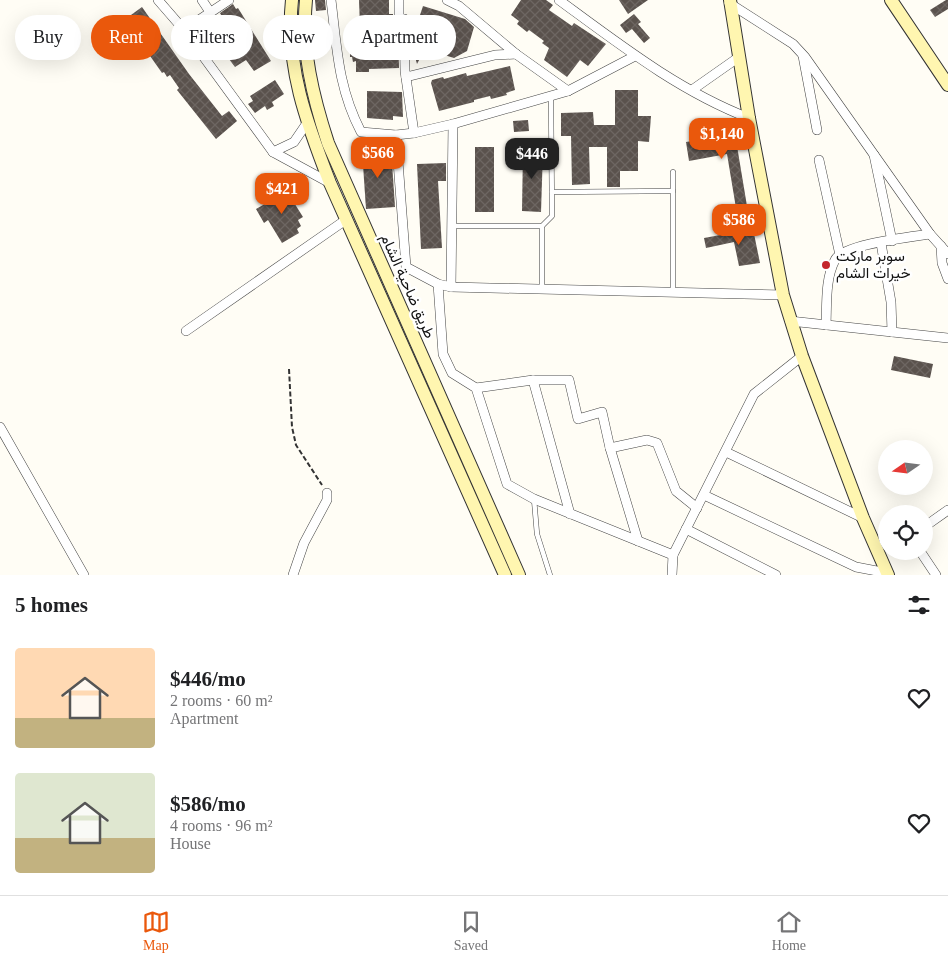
<!DOCTYPE html>
<meta charset="utf-8">
<style>
body{margin:0;font-family:"Times New Roman",Vazirmatn,serif;background:#f2f2f2;color:#202124;height:100vh;display:flex;flex-direction:column;font-size:19px;white-space:nowrap}
*{box-sizing:border-box;margin:0}
p{font-size:16px;color:#757577}
.icon{flex:none;width:28px;height:28px;fill:none;stroke:currentColor;stroke-width:2;stroke-linecap:round;stroke-linejoin:round}
.map{position:relative;height:575px;overflow:hidden}
.panel{display:flex;flex-direction:column;background:#fff;flex:1}
.panel>*{flex:none}
.top-card{position:absolute;left:15px;top:15px;width:500px;height:45px;display:flex;gap:10px}
.needle{width:32px;rotate:256deg}
.buttons{position:absolute;left:878px;top:440px;display:grid;gap:10px}
.buttons a{display:grid;place-items:center;width:55px;height:55px;border-radius:50%;background:#fff;box-shadow:0 5px 20px #0002;font-size:25px}
.price{position:absolute;translate:-50% -42px;padding:0 11px;border-radius:10px;background:#ea580c;color:#fff;font-size:16px;line-height:32px;filter:drop-shadow(0 1px 2px #0008)}
.price::after{content:'';position:absolute;left:50%;top:30px;width:15px;height:11px;margin-left:-8px;background:inherit;clip-path:polygon(0 0,100% 0,50% 100%)}
.price.on{background:#222;color:#fff}
ul{padding:0;list-style:none}
li{display:flex;align-items:center;gap:15px;height:125px;padding:0 15px}
li span{display:grid;place-items:center;flex:none;width:140px;height:100px;border-radius:5px;color:#555}
li>.icon{margin-inline-start:auto}
span .icon{width:60px;height:60px;fill:#fffc;stroke-width:1}
li b{font-size:21px}
h2{display:flex;justify-content:space-between;align-items:center;height:60px;padding:0 15px;font-size:21px}
.pill{padding:0 18px;border-radius:22px;background:#fff;box-shadow:0 5px 20px #0002;font-size:18px;line-height:45px}
.pill.on{background:#ea580c;color:#fff}
.tabs{display:flex;justify-content:space-around;align-items:center;height:70px;border-top:1px solid #e0e0e0;background:#fff;font-size:14px;color:#757577}
.tabs a{display:grid;justify-items:center;gap:2px}
.tabs .on{color:#ea580c}
.map>svg:first-child{display:block}
</style>
<div class="map">
<svg width="948" height="575" viewBox="0 0 948 575">
<defs>
<pattern id="building-cross-hatch" width="8" height="8" patternUnits="userSpaceOnUse" patternTransform="scale(1.25)"><rect width="8" height="8" fill="#5a524d"/><path d="M0 0l8 8M0 8l8-8" fill="none" stroke="#6d6662"/></pattern>
</defs>
<rect width="100%" height="100%" fill="#fffdf5"/>
<g fill="url(#building-cross-hatch)">
<path d="M 315,0 L 325,0 L 326,10 L 316,11 Z"/>
<path d="M 359,0 L 389,0 L 389,14 L 393,14 L 393,20 L 398,24 L 399,68 L 369,69 L 369,72 L 356,72 L 356,61 L 353,62 L 352,57 L 350,57 L 350,28 L 360,27 Z"/>
<path d="M 521,0 L 546,0 L 553,5 L 549,10 L 572,26 L 574,23 L 606,44 L 588,66 L 580,60 L 567,77 L 544,60 L 549,48 L 542,43 L 544,41 L 529,30 L 527,32 L 517,24 L 519,21 L 511,15 Z"/>
<path d="M 619,0 L 648,0 L 628,14 Z"/>
<path d="M 946,0 L 948,0 L 948,9 L 935,17 L 930,10 Z"/>
<path d="M 233,4 L 236,9 L 238,8 L 271,61 L 254,71 L 246,60 L 235,67 L 226,55 L 238,46 L 220,13 Z"/>
<path d="M 423,6 L 465,19 L 474,27 L 467,51 L 454,58 L 425,49 L 417,64 L 411,42 Z"/>
<path d="M 142,7 L 189,74 L 222,116 L 229,111 L 237,121 L 216,139 L 177,90 L 179,88 L 170,75 L 167,77 L 164,72 L 162,73 L 134,33 L 129,36 L 120,23 Z"/>
<path d="M 634,14 L 641,22 L 638,24 L 650,38 L 644,43 L 632,29 L 626,33 L 620,25 Z"/>
<path d="M 510,66 L 515,90 L 506,93 L 507,95 L 491,99 L 490,96 L 474,100 L 474,102 L 439,111 L 431,83 L 432,80 L 443,77 L 444,79 L 466,73 L 467,76 Z"/>
<path d="M 275,80 L 284,94 L 272,102 L 274,106 L 267,110 L 265,106 L 255,113 L 248,104 L 253,101 L 250,96 Z"/>
<path d="M 615,90 L 638,90 L 638,116 L 651,116 L 649,142 L 638,141 L 638,171 L 620,171 L 620,187 L 607,187 L 607,147 L 589,147 L 590,184 L 572,185 L 571,136 L 561,136 L 561,113 L 593,112 L 594,125 L 615,125 Z"/>
<path d="M 367,91 L 402,92 L 403,117 L 393,116 L 393,120 L 367,118 Z"/>
<path d="M 528,120 L 529,131 L 514,132 L 513,121 Z"/>
<path d="M 735,134 L 747,206 L 736,208 L 727,154 L 689,161 L 686,142 Z"/>
<rect x="475" y="147" width="19" height="65"/>
<path d="M 391,148 L 395,207 L 366,209 L 362,150 Z"/>
<path d="M 523,149 L 543,150 L 541,212 L 522,211 Z"/>
<path d="M 446,163 L 446,181 L 438,181 L 442,248 L 421,249 L 417,164 Z"/>
<path d="M 283,185 L 303,217 L 298,220 L 301,226 L 297,229 L 299,233 L 282,243 L 268,220 L 264,223 L 256,209 L 279,196 L 276,190 Z"/>
<path d="M 753,229 L 760,263 L 739,266 L 734,242 L 706,248 L 704,238 Z"/>
<path d="M 894,356 L 933,364 L 930,378 L 891,370 Z"/>
</g>
<g fill="none" stroke-linecap="round" stroke-linejoin="round">
<defs>
<g id="lane">
<path d="M 552,192 L 673,191"/>
<path d="M 452,226 L 542,226 L 552,216 L 551,97"/>
<path d="M 542,289 L 542,226"/>
<path d="M 673,292 L 673,172"/>
<path d="M 534,499 L 537,534 L 550,575"/>
</g>
<g id="street">
<path d="M 158,0 L 184,30 L 273,152 L 330,183"/>
<path d="M 202,0 L 210,12"/>
<path d="M 331,0 C 337,48 338,88 361,132 L 396,135 L 414,133 L 453,124 L 568,91 L 635,56"/>
<path d="M 399,0 L 399,18 L 404,19 L 405,71 L 414,133"/>
<path d="M 447,0 L 459,6 L 516,54 L 568,91"/>
<path d="M 559,0 C 619,44 679,91 749,118"/>
<path d="M 729,3 L 793,44 L 805,57 L 930,234 L 948,254"/>
<path d="M 184,30 L 229,0"/>
<path d="M 803,56 L 817,130"/>
<path d="M 406,77 L 495,55 L 516,54"/>
<path d="M 692,90 L 739,57"/>
<path d="M 396,135 L 406,267 L 438,284 L 451,287 L 783,295"/>
<path d="M 273,152 L 294,142 L 307,123"/>
<path d="M 874,155 L 892,241"/>
<path d="M 819,160 L 840,255"/>
<path d="M 881,243 L 891,302 L 892,332"/>
<path d="M 941,246 L 942,263 L 948,279"/>
<path d="M 438,284 L 443,354 L 452,373 L 476,388 L 507,484 L 534,499 L 673,555"/>
<path d="M 451,287 L 453,124"/>
<path d="M 790,321 L 948,338"/>
<path d="M 826,325 C 827,304 825,279 835,260 C 843,244 911,237 930,234"/>
<path d="M 186,331 L 347,219"/>
<path d="M 533,380 L 570,514"/>
<path d="M 476,388 L 533,380 L 569,380 L 578,419 L 602,412 L 610,448"/>
<path d="M 0,427 L 84,575"/>
<path d="M 726,452 L 863,518"/>
<path d="M 704,495 L 856,567 L 887,573"/>
<path d="M 924,527 L 948,510"/>
<path d="M 686,529 L 776,575"/>
<path d="M 638,541 L 610,448 L 647,440 L 657,443 L 676,491 L 697,508"/>
<path d="M 920,551 L 936,575"/>
<path d="M 293,575 L 304,543 L 327,500 L 327,493"/>
<path d="M 672,575 L 673,555 L 754,394 L 802,356"/>
</g>
<g id="secondary">
<path d="M 292,0 C 285,65 307,124 330,183 L 505,575"/>
<path d="M 306,0 C 301,49 313,97 328,143 L 519,575"/>
<path d="M 730,0 L 749,118 L 783,295 L 802,356 L 863,518 L 888,575"/>
<path d="M 891,0 L 948,85"/>
</g>
</defs>
<use href="#lane" stroke="#444" stroke-width="5.5"/>
<use href="#street" stroke="#444" stroke-width="10"/>
<use href="#secondary" stroke="#333" stroke-width="14"/>
<path stroke="#333" stroke-width="2" stroke-dasharray="5 2.5" stroke-linecap="butt" d="M 289,369 L 292,427 L 296,445 L 322,485"/>
<use href="#lane" stroke="#fff" stroke-width="4.5"/>
<use href="#street" stroke="#fff" stroke-width="9"/>
<use href="#secondary" stroke="#fff6b0" stroke-width="12"/>
</g>
<circle fill="#c4262e" stroke="#fff" stroke-width="2" cx="826" cy="265" r="5"/>
<g text-anchor="middle" stroke-width="5" stroke-linejoin="round" paint-order="stroke">
<g font-size="15" fill="#111" stroke="#fff" text-anchor="start">
<text x="836" y="261">سوبر ماركت<tspan x="836" dy="17">خيرات الشام</tspan></text>
</g>
<g font-size="15" fill="#111" stroke="#fff">
<text transform="translate(408 286) rotate(66)" y="5">طريق ضاحية الشام</text>
</g>
</g>
</svg>
<div class="buttons">
<a><svg class="needle" viewBox="-14 -14 28 28"><path d="M0-13l5 13h-10z" fill="#e53935"/><path d="M0 13l5-13h-10z" fill="#757577"/></svg></a>
<a><svg class="icon" aria-label="locate" viewBox="0 0 24 24"><circle cx="12" cy="12" r="6"/><path d="M12 2v4M12 18v4M2 12h4M18 12h4"/></svg></a>
</div>
<b class="price" style="left:722px;top:160px">$1,140</b>
<b class="price" style="left:378px;top:179px">$566</b>
<b class="price on" style="left:532px;top:180px">$446</b>
<b class="price" style="left:282px;top:215px">$421</b>
<b class="price" style="left:739px;top:246px">$586</b>
<div class="top-card">
<a class="pill">Buy</a>
<a class="pill on">Rent</a>
<a class="pill">Filters</a>
<a class="pill">New</a>
<a class="pill">Apartment</a>
</div>
</div>
<section class="panel">
<h2>5 homes<svg class="icon" aria-label="filters" viewBox="0 0 24 24"><path d="M4 7h16M4 17h16"/><circle cx="9" cy="7" r="2"/><circle cx="15" cy="17" r="2"/></svg></h2>
<ul>
<li><span style="background:linear-gradient(#ffd9b3 70%,#c2b280 0)"><svg class="icon" aria-label="home" viewBox="0 0 24 24"><path d="M3 11l9-7 9 7M6 9v11h12V9"/></svg></span><div><b>$446/mo</b><p>2 rooms · 60 m²</p><p>Apartment</p></div><svg class="icon" aria-label="heart" viewBox="0 0 24 24"><path d="M12 20l-8-8c-3-5 5-10 8-4 3-6 11-1 8 4z"/></svg></li>
<li><span style="background:linear-gradient(#dfe7d0 65%,#c2b280 0)"><svg class="icon" aria-label="home" viewBox="0 0 24 24"><path d="M3 11l9-7 9 7M6 9v11h12V9"/></svg></span><div><b>$586/mo</b><p>4 rooms · 96 m²</p><p>House</p></div><svg class="icon" aria-label="heart" viewBox="0 0 24 24"><path d="M12 20l-8-8c-3-5 5-10 8-4 3-6 11-1 8 4z"/></svg></li>
</ul>
</section>
<nav class="tabs">
<a class="on"><svg class="icon" aria-label="map" viewBox="0 0 24 24"><path d="M3 6l6-2 6 2 6-2v14l-6 2-6-2-6 2zM9 4v14M15 6v14"/></svg>Map</a>
<a><svg class="icon" aria-label="saved" viewBox="0 0 24 24"><path d="M7 4h10v16l-5-4-5 4z"/></svg>Saved</a>
<a><svg class="icon" aria-label="home" viewBox="0 0 24 24"><path d="M3 11l9-7 9 7M6 9v11h12V9"/></svg>Home</a>
</nav>
